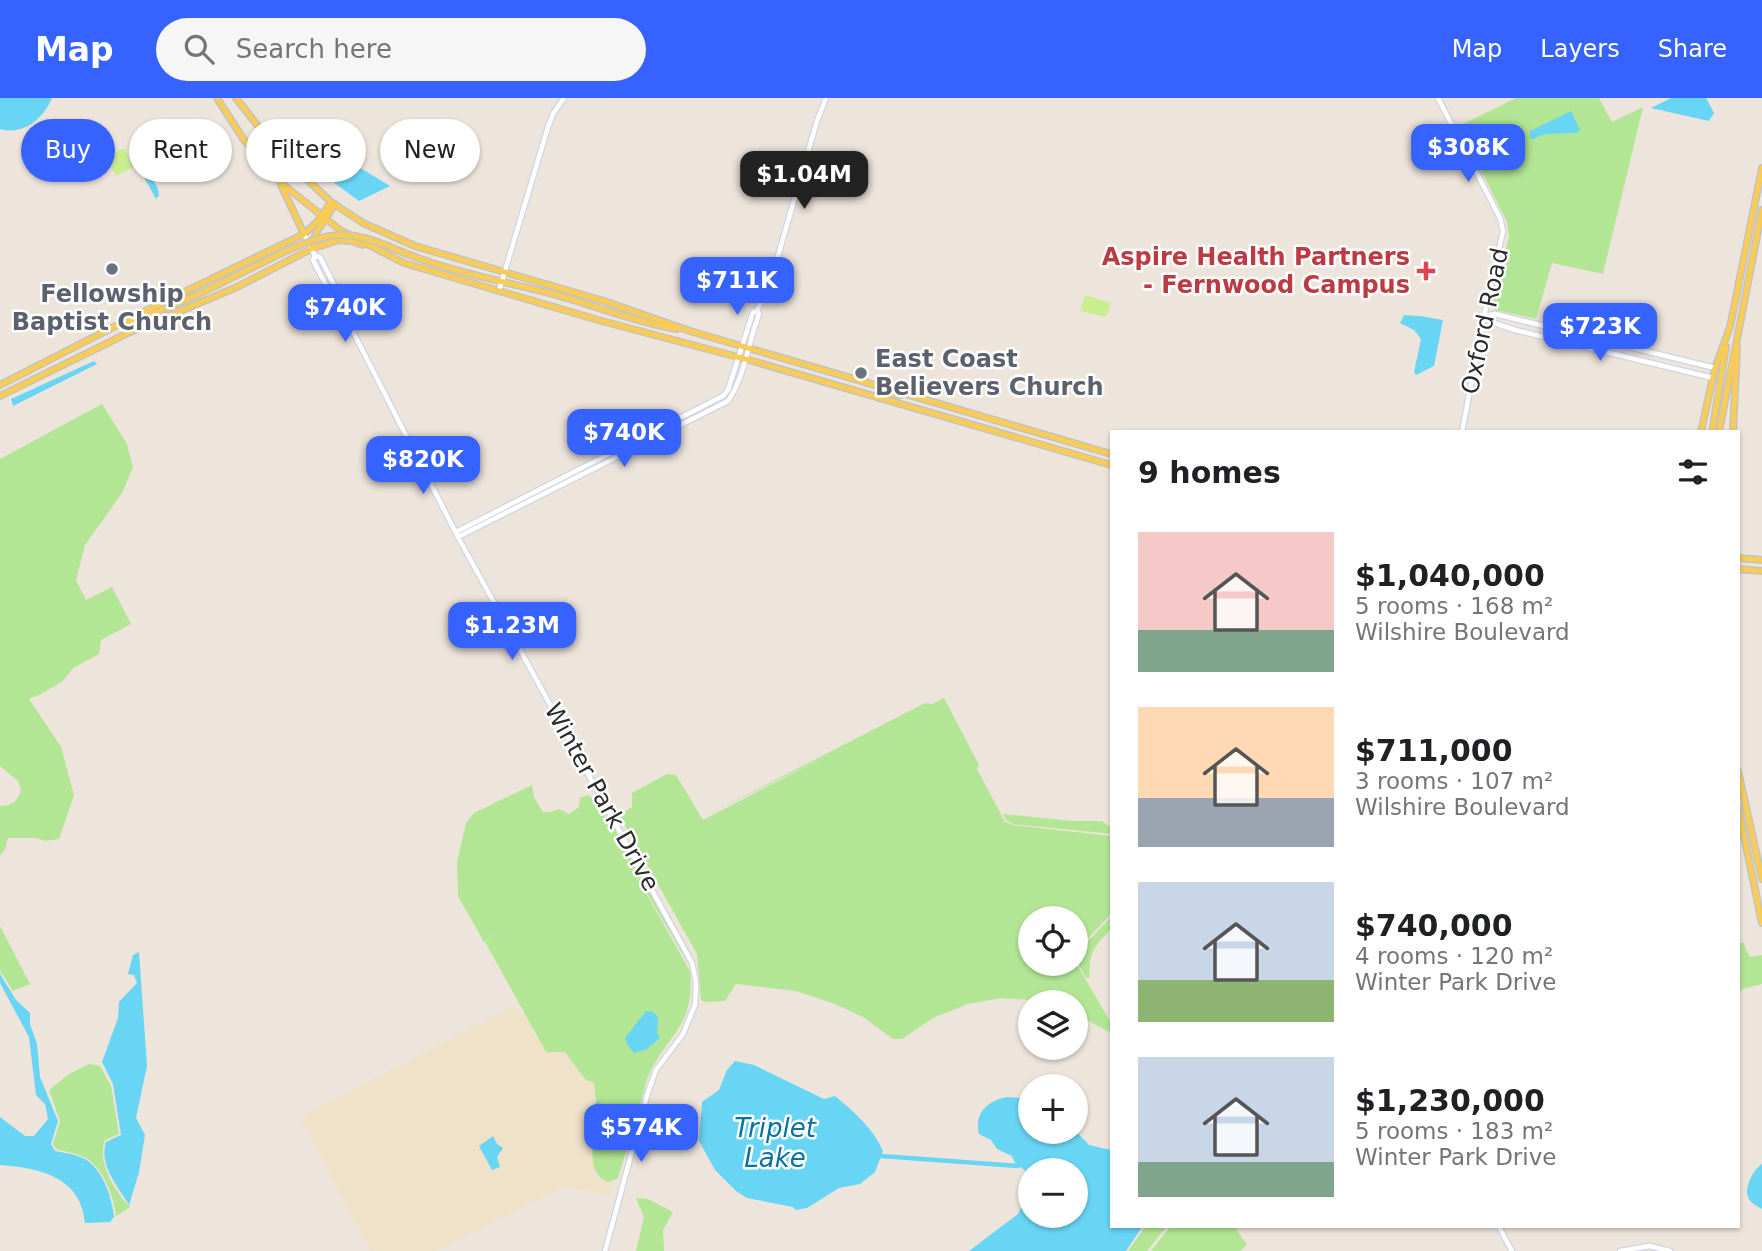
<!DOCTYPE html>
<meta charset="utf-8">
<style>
body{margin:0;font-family:"DejaVu Sans",sans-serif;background:#f6f6f6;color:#202124;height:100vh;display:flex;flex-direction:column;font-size:26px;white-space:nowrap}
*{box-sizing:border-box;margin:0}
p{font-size:23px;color:#757577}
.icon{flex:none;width:38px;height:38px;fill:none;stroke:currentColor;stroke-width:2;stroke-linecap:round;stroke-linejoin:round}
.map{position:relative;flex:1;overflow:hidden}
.side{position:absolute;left:1110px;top:332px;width:630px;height:798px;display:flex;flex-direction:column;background:#fff;border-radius:0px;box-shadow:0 2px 5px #0004}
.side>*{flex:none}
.banner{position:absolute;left:21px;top:21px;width:665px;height:63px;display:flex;gap:14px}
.buttons{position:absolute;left:1018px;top:808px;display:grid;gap:14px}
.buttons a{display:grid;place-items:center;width:70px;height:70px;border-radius:50%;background:#fff;box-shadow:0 2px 5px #0004;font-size:35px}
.price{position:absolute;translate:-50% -60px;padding:0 16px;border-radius:14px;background:#3663ff;color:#fff;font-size:23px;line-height:46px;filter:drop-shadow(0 2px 4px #0008)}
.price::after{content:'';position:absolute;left:50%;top:42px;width:21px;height:16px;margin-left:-10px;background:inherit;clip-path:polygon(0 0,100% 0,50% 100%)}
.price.current{background:#222;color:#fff}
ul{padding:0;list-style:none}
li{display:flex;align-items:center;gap:21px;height:175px;padding:0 28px}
li span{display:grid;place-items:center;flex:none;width:196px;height:140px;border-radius:0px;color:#555}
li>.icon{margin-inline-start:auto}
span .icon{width:84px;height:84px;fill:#fffc;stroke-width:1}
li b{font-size:30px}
h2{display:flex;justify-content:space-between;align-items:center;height:84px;padding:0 28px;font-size:30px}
.tag{padding:0 24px;border-radius:32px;background:#fff;box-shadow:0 2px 5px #0004;font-size:24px;line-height:63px}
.tag.current{background:#3663ff;color:#fff}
header{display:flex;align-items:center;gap:42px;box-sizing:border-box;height:98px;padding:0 35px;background:#3663ff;color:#fff}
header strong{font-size:33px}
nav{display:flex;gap:38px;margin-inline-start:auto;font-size:24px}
.search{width:490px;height:63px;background:#f6f6f6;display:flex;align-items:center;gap:18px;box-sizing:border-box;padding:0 24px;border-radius:38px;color:#757577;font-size:26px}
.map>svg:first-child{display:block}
</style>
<header>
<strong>Map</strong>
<div class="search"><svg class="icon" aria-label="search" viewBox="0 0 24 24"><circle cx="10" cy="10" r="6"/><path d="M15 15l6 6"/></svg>Search here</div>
<nav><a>Map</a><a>Layers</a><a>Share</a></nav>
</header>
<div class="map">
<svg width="1762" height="1153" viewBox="0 0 1762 1153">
<rect width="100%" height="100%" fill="#ede4db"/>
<path fill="#efe2c9" d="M 511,910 L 523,915 L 546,954 L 565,954 L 585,981 L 594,985 L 596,1005 L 590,1009 L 588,1033 L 592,1038 L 595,1075 L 609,1084 L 614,1084 L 609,1098 L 566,1088 L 435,1153 L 370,1153 L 300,1019 Z"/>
<g fill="#b3e694">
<path d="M 1516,0 L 1599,0 L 1612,24 L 1643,9 L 1603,176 L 1552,165 L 1536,221 L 1495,212 L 1491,207 L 1509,139 L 1507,124 L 1459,28 Z"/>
<path d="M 102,306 L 127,346 L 133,369 L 122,395 L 85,447 L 76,482 L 86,502 L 112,489 L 131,526 L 101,542 L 99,556 L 73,570 L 63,583 L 41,596 L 29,601 L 61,649 L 74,697 L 59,741 L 45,743 L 37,740 L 8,740 L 5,751 L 0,758 L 0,708 C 12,708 18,703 21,692 L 18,683 L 0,668 L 0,361 Z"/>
<path d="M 944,600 L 979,667 L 978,670 L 976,669 L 1005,724 L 1013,727 L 1111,738 L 1111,816 L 1076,853 L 1076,821 L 1031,821 L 1031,866 L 1076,865 L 1111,925 L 1111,935 L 1076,916 L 1076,905 L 1001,900 L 968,906 L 933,920 L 902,941 L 893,941 L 863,919 L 835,906 L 796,893 L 736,886 L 725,903 L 705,904 L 701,902 L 697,856 L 619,717 L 632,709 L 632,695 L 667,676 L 676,677 L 703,722 L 832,655 L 703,719 L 925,605 L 932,606 Z"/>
<path d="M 532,687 L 534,699 L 543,714 L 551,714 L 559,711 L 569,716 L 579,709 L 580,700 L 588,697 C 597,703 601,713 609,722 L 612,722 L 690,865 L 692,872 L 626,760 L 690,873 C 695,932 666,935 647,981 C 643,993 641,1006 637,1018 C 631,1039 624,1059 618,1080 L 609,1084 C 589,1078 593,1056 592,1038 L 588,1033 L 590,1009 L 596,1005 L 594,985 L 585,981 L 565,954 L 546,954 L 485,844 L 496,834 L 484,844 L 458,798 L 457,764 L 466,725 L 474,715 Z"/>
<path d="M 1003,716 L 1072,723 L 1102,723 L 1111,730 L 1111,736 L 1013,726 L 1006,722 Z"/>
<path d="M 1111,819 L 1111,831 C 1095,848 1088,854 1090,879 L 1086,880 L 1076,861 L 1076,856 Z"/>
<path d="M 0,828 L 30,886 L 13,893 L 0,873 Z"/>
<path d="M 1743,844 L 1750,859 L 1762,857 L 1762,886 L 1742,891 L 1739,900 L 1740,933 L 1738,933 L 1738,846 Z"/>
<path d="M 89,966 L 100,968 L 111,988 L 119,1036 L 105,1042 C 97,1065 114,1092 130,1109 L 116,1118 C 114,1100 105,1074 89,1062 C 81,1056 66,1054 56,1051 L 53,1046 L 60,1023 L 49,992 L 69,976 Z"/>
<path d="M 636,1100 L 648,1101 L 673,1114 L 663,1132 L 664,1153 L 636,1153 L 644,1119 Z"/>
<path d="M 1145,1129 L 1166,1129 L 1147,1153 L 1128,1153 Z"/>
<path d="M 1170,1129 L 1235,1129 L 1247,1147 L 1240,1153 L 1151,1153 Z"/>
</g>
<g fill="#caee8f">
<path d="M 124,50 L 133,69 L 116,78 L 106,59 Z"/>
<path d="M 1085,197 L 1111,205 L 1106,219 L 1080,213 Z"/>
</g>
<g fill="#68d5f5" fill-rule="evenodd">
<path d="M 0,0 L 52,0 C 44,20 23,38 0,31 Z"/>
<path d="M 1671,0 L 1706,0 L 1714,15 L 1709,23 L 1651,10 Z"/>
<path d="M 1571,13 L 1580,32 L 1576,35 L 1545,36 L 1533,41 L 1530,40 L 1530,33 Z"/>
<path d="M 133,51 L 138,53 L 158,91 L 159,98 L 156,101 L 132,57 L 130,53 Z"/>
<path d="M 349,63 L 390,88 L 359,103 L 322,76 Z"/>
<path d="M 1404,217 L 1420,218 L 1443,222 L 1434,268 L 1416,277 L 1414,274 L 1421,241 L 1414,232 L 1400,225 Z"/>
<path d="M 94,263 L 97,266 L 13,308 L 11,301 Z"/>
<path d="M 139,854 L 147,968 L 136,1020 L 145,1037 L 139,1074 L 129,1107 C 117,1087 99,1068 106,1044 L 121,1037 L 113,986 L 102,964 L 118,920 L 119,904 L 137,885 L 134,877 L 128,876 L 133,857 Z"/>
<path d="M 0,876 L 16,902 L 30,915 L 30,926 L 37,946 L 40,979 L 58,1023 L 51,1046 L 55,1053 C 65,1055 80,1057 88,1063 C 104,1075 112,1100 114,1119 L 110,1124 L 85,1125 C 81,1079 40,1070 0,1067 L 0,1019 L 25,1038 L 34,1038 L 48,1021 L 45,1006 L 36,997 L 29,939 L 0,885 Z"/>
<path d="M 646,913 L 653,914 L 658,919 L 657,935 L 660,940 L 647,951 L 634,955 L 627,946 L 625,940 Z"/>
<path d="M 735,963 L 754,967 L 824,1001 L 835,998 C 854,1014 873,1030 883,1053 L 875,1074 L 860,1086 L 839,1090 L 807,1110 L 796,1112 L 793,1109 L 747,1100 L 736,1093 L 715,1072 L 699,1043 L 702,1004 L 719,992 L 727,972 Z"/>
<path d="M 1007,999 L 1022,1000 L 1031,1004 L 1031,1034 L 1076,1033 L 1089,1047 L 1111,1052 L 1111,1129 L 1142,1129 L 1126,1153 L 969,1153 L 1018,1116 L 1030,1092 L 1027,1074 L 1015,1065 L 1012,1058 L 997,1051 L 991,1042 L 979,1036 C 974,1015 987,1003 1007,999 ZM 1031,1073 L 1076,1073 L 1076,1118 L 1031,1118 Z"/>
<path d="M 597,1004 L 601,1005 L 599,1019 L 602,1028 L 614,1024 L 624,1026 C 627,1035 622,1045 613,1049 L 602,1048 L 590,1031 L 591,1012 Z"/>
<path d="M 493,1038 L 497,1046 L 503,1050 L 497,1059 L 500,1069 L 492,1072 L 479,1048 Z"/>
<path d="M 1762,1066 L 1762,1111 C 1757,1108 1750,1105 1748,1099 C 1744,1089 1754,1071 1762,1066 Z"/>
</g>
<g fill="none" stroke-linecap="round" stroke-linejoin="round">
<path stroke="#68d5f5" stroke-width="4.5" d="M 881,1058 L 1018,1068"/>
<defs>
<g id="minor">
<path d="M 1438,0 L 1500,120 L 1503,133 L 1484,218 L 1462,334"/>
<path d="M 304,136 L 315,158 L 320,159 L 350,219 L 348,224"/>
<path d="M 315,158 L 313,162 L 344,222 L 348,224 L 458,439 L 692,865 L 696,884 L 695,907 L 683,936 L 656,972 L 648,994 L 605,1153"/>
<path d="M 499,193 L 548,29 L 553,16 L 564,0"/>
<path d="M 1484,218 L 1495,216 L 1715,270"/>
<path d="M 1484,218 L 1494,225 L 1515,232 L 1713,280"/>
<path d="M 456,434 L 723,298 L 728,292 L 753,214 L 757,213 L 771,182 L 817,23 L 826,0"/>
<path d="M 458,439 L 728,303 C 745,278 748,245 759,216 L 757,213"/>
<path d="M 1499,1129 L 1512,1153"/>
<path d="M 1620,1153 L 1649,1148 L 1670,1153"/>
</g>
<g id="major">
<path d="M 217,0 L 244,42 L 280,84 L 340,132 L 404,165 L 598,222 L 749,262 L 1111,367"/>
<path d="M 236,0 L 279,55 L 331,104 L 363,125 L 415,148 L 604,203 L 690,233 L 1111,356"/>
<path d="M 255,54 L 271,58 L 279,55"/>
<path d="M 281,87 L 304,136"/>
<path d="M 388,148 C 440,172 498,182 553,196 C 594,207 634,224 676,231"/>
<path d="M 311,151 L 316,135 L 335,106"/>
<path d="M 126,227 L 199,196 L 280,156"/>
<path d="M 0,287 L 143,214 L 304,136 L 317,124 L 331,104"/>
<path d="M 0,298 L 128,235 L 237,189 L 311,151 L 339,142 L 351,143 L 363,147"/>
<path d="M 880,300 L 890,296 L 901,297"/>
<path d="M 1701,334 L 1715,270 L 1730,229 L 1762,70"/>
<path d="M 1712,334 L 1726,249"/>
<path d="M 1719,334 L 1762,112"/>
<path d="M 1733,334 L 1737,249"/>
<path d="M 1738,460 L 1762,462"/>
<path d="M 1738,471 L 1762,473"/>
<path d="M 1738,673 L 1762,781"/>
<path d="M 1738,709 L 1762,825"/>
</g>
</defs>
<use href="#minor" stroke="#d0d4e4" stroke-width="7"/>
<use href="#major" stroke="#c3c3c3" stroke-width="8"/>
<use href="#minor" stroke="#fff" stroke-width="4.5"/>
<use href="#major" stroke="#f8cc55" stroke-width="5"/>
<defs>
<path id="major-bridge" d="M 280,156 C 322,136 345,129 388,148"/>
</defs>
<use href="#major-bridge" stroke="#c3c3c3" stroke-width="8" stroke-linecap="butt"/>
<use href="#major-bridge" stroke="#f8cc55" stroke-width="5"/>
</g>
<g fill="#6b7280" stroke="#fff" stroke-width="2.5">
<circle cx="112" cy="171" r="7"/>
<circle cx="861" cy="275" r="7"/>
</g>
<path fill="#e0444e" stroke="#fff" stroke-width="2.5" d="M1422.5 162.5h7v7h7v7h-7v7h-7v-7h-7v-7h7z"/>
<g text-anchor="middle" stroke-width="5" stroke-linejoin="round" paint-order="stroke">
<g font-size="24" font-weight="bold" fill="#be3a42" stroke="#fff" text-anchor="end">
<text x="1410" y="167">Aspire Health Partners<tspan x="1410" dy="28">- Fernwood Campus</tspan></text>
</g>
<g font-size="24" font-weight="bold" fill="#5b616d" stroke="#fff">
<text x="112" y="204">Fellowship<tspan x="112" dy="28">Baptist Church</tspan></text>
<text x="875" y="269" text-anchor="start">East Coast<tspan x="875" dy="28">Believers Church</tspan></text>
</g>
<g font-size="24" fill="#2a2a2a" stroke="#fff">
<text transform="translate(1485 223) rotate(-78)" y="8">Oxford Road</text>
<text transform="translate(602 699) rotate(61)" y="8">Winter Park Drive</text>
</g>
<g font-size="26" font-style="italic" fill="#0672a1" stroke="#fff">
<text x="775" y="1039">Triplet<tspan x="775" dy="30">Lake</tspan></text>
</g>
</g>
</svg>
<div class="buttons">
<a><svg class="icon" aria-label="locate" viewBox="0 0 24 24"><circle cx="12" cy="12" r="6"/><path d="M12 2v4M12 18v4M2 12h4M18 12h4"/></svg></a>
<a><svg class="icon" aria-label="layers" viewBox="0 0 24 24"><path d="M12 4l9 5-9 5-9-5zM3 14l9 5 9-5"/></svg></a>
<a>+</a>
<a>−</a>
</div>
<b class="price" style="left:1468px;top:86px">$308K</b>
<b class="price current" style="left:804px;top:113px">$1.04M</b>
<b class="price" style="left:737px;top:219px">$711K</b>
<b class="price" style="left:345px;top:246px">$740K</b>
<b class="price" style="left:1600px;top:265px">$723K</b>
<b class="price" style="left:624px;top:371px">$740K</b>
<b class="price" style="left:423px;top:398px">$820K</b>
<b class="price" style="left:512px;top:564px">$1.23M</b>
<b class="price" style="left:641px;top:1066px">$574K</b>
<div class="banner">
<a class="tag current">Buy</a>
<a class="tag">Rent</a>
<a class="tag">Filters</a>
<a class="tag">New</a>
</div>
<section class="side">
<h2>9 homes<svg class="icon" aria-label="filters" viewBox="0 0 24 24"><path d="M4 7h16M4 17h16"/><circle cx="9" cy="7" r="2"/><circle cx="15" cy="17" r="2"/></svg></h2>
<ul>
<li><span style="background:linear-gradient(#f6c9c9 70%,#7fa58c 0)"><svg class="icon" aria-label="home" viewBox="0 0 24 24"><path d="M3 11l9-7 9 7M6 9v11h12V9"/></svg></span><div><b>$1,040,000</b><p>5 rooms · 168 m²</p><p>Wilshire Boulevard</p></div></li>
<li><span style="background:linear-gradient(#ffd9b3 65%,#9aa5b1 0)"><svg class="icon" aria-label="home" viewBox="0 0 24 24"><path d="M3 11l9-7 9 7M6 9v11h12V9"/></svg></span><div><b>$711,000</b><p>3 rooms · 107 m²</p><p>Wilshire Boulevard</p></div></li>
<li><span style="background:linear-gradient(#c9d6e8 70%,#8fb573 0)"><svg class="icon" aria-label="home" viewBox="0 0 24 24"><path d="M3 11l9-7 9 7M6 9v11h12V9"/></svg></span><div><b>$740,000</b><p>4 rooms · 120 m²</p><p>Winter Park Drive</p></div></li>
<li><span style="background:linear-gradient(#c9d6e8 75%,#7fa58c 0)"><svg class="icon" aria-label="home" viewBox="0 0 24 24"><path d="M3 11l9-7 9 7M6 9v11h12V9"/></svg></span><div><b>$1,230,000</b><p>5 rooms · 183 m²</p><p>Winter Park Drive</p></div></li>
</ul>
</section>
</div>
